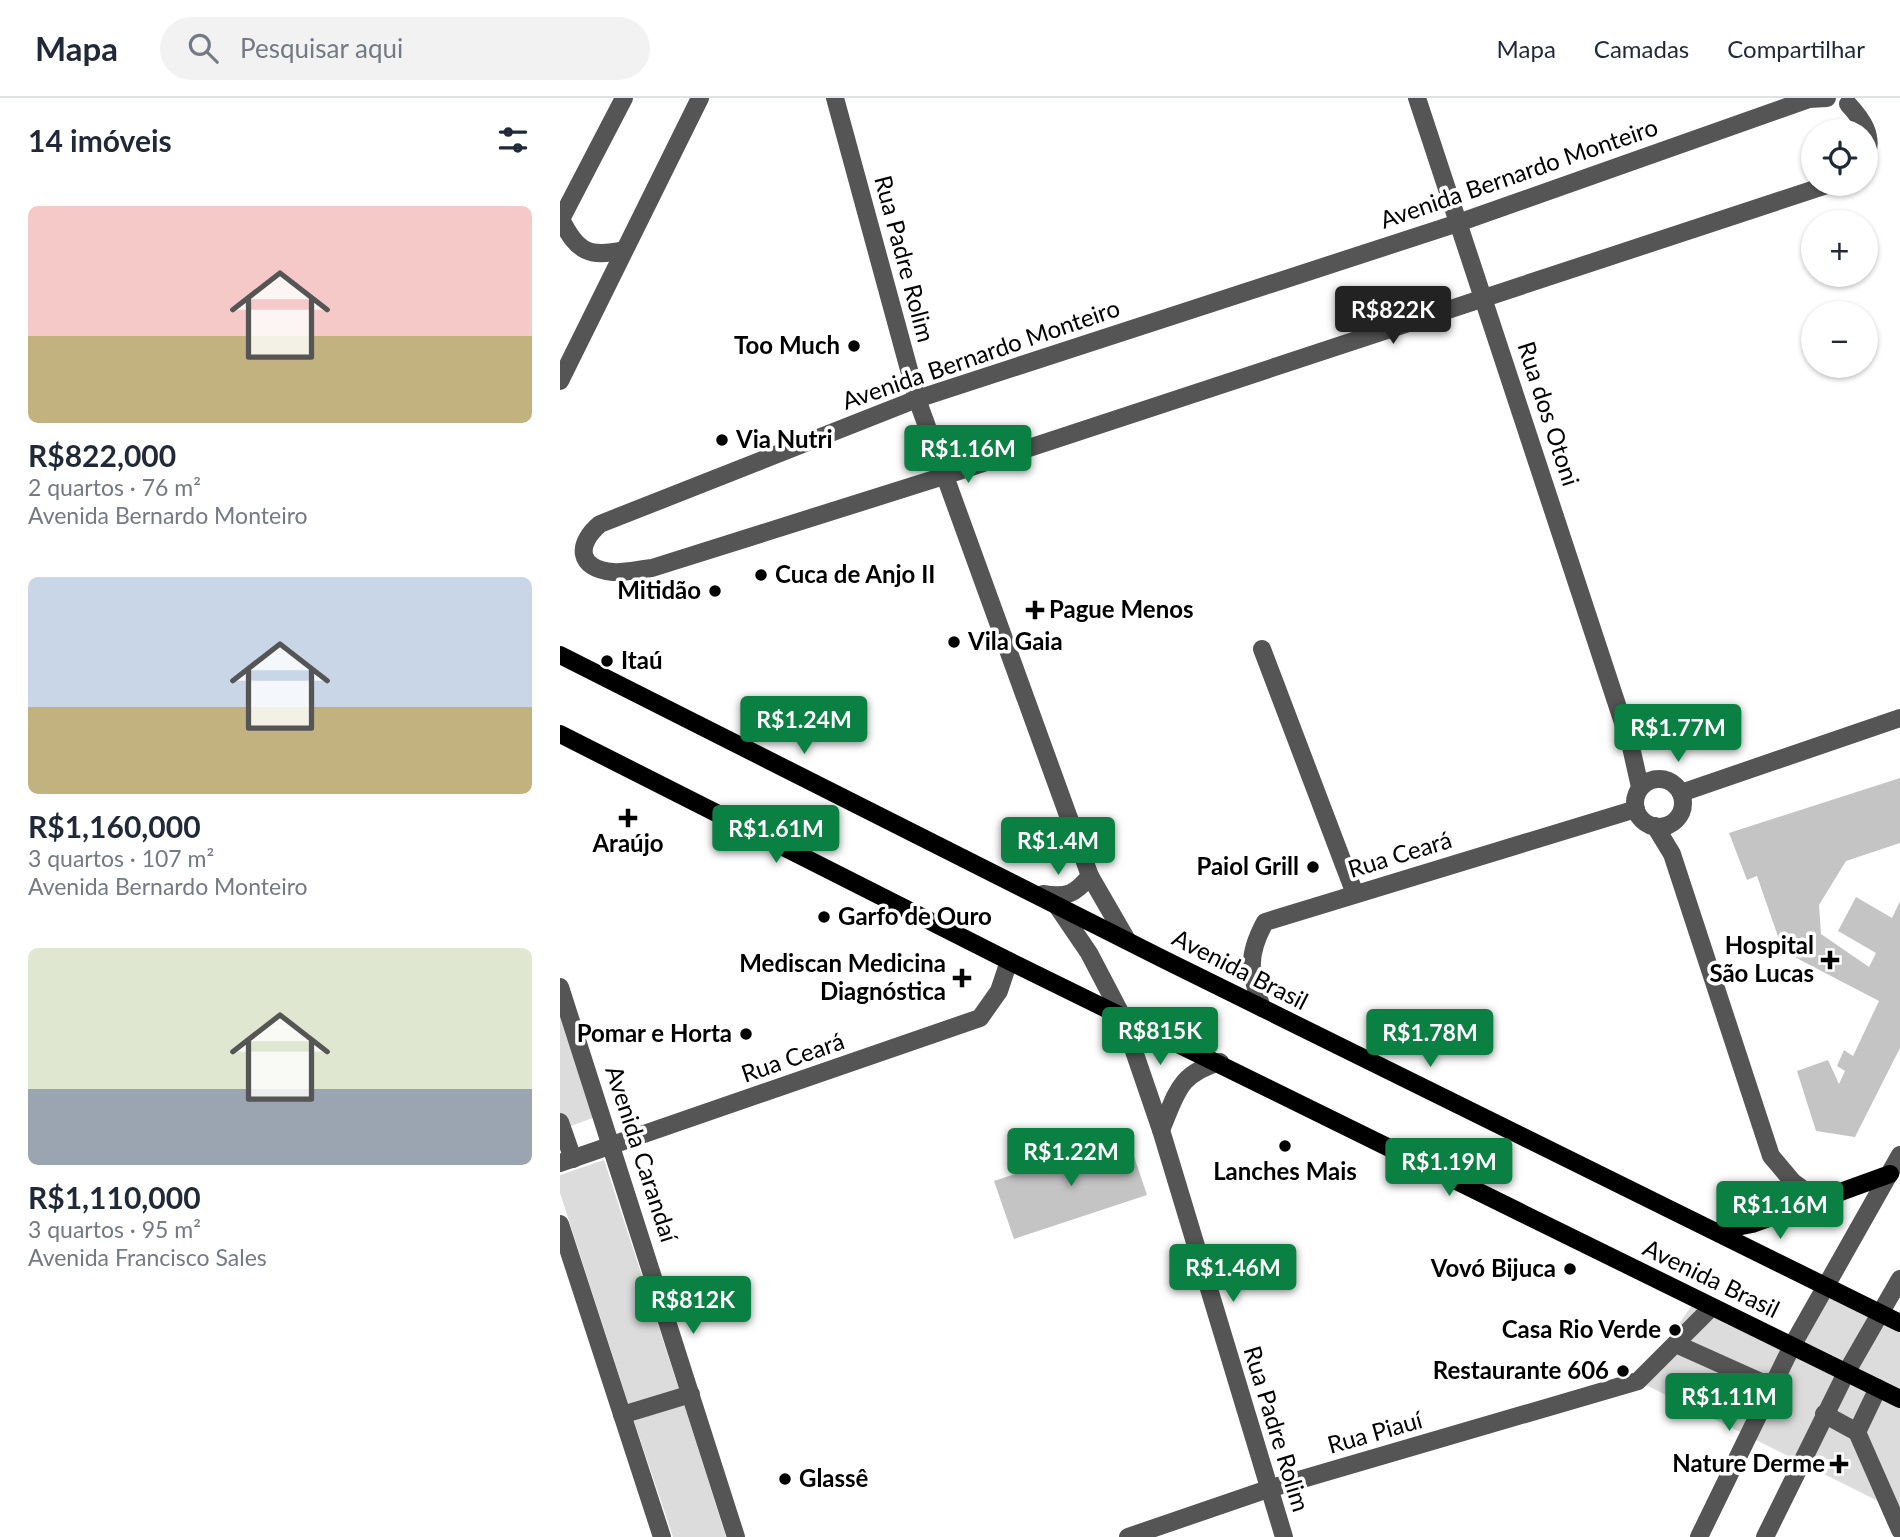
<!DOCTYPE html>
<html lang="pt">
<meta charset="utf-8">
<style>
body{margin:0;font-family:Lato,sans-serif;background:#f2f2f3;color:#1f2937;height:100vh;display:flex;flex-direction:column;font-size:26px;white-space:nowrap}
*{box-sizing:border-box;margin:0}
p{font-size:23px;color:#747a83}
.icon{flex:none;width:38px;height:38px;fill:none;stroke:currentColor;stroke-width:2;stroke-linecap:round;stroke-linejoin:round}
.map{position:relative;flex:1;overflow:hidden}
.sheet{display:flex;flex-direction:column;background:#fff;width:560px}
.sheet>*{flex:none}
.buttons{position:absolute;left:1241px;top:21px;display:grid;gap:14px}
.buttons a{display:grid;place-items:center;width:77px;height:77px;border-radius:50%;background:#fff;box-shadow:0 2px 5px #0004;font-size:35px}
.price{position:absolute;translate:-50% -60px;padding:0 16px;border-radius:7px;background:#0b8043;color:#fff;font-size:23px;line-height:46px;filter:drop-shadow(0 2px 4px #0008)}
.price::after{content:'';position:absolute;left:50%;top:42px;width:21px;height:16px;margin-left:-10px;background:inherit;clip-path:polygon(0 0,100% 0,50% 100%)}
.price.current{background:#222;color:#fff}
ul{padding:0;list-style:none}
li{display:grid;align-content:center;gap:14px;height:371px;padding:0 28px}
li span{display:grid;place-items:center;height:217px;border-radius:10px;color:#555}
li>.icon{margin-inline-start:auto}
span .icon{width:126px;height:126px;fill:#fffc;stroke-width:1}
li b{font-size:30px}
h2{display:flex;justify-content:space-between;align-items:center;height:84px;padding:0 28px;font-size:30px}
header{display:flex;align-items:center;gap:42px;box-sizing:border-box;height:98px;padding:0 35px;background:#fff;border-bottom:2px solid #e0e1e3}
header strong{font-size:33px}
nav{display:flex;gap:38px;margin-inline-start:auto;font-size:24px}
.search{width:490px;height:63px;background:#f2f2f3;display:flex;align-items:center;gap:18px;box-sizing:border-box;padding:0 24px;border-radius:38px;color:#747a83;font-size:26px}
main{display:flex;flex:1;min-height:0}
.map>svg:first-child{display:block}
</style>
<header>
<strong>Mapa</strong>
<div class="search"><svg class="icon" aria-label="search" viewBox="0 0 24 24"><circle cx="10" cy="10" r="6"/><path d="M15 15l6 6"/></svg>Pesquisar aqui</div>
<nav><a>Mapa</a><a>Camadas</a><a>Compartilhar</a></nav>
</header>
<main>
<section class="sheet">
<h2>14 imóveis<svg class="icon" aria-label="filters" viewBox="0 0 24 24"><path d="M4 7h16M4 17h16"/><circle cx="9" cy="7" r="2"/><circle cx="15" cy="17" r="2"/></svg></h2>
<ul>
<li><span style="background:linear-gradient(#f6c9c9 60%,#c2b280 0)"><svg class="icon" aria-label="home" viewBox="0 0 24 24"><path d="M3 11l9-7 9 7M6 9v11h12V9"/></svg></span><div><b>R$822,000</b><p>2 quartos · 76 m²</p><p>Avenida Bernardo Monteiro</p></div></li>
<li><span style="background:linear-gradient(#c9d6e8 60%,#c2b280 0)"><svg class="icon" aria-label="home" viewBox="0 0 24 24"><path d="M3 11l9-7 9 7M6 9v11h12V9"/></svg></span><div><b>R$1,160,000</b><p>3 quartos · 107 m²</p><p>Avenida Bernardo Monteiro</p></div></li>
<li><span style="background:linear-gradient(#dfe7d0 65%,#9aa5b1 0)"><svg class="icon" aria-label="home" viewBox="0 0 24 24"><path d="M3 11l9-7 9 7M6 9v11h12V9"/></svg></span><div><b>R$1,110,000</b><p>3 quartos · 95 m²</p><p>Avenida Francisco Sales</p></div></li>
</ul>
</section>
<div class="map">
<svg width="1340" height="1439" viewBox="0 0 1340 1439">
<rect width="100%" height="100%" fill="#fff"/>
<g fill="#dcdcdc">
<path d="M 0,907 L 38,1018 L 0,1032 Z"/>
<path d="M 44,1062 L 119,1291 L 69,1308 L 0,1095 L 0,1077 Z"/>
<path d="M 1270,1195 L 1331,1228 L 1340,1212 L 1340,1414 L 1078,1283 L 1138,1199 L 1235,1247 Z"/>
<path d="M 124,1306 L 166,1439 L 113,1439 L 74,1323 Z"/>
</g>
<g fill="#c4c4c4">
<path d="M 1340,680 L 1340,745 L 1286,763 L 1259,807 L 1261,836 L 1309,869 L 1316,855 L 1278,833 L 1296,799 L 1332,820 L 1340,803 L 1340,950 L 1295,1039 L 1256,1033 L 1237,973 L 1268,962 L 1279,986 L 1285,973 L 1277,968 L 1284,952 L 1293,958 L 1319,903 L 1223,853 L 1197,778 L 1187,782 L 1169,735 Z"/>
<path d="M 567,1038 L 587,1097 L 454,1141 L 434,1083 Z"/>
</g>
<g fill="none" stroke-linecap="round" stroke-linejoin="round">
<g stroke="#555" stroke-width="18">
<path d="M 275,0 L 357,301 L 530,778 L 567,842"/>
<path d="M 857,0 L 1071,649 L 1080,689"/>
<path d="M 1267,0 L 1249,1 L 898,125 L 357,301 L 40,426 C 16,446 17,471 53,474 C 65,475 80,471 92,470 L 384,378 L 1270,86"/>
<path d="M 1288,6 C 1303,22 1314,38 1306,60"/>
<path d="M 1,121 C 17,154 29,160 64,152"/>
<path d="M 0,123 L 64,0"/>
<path d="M 0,283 L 140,0"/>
<path d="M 702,551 L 795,796"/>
<circle cx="1099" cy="705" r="24"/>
<path d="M 1121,695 L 1340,620"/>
<path d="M 1095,728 L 1112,756 L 1211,1058 L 1233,1084 L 1259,1103"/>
<path d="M 483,796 C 507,800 515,796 530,778"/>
<path d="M 497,808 L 529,855 L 562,918 L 601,1032 L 724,1439"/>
<path d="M 0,889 L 176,1439"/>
<path d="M 702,910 C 690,873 686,859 705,824 L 1076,711"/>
<path d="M 0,1024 L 13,1061"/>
<path d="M 601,1032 C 617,995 618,976 660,964"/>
<path d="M 0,1065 L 420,920 L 439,893 L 449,863"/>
<path d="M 0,1126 L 102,1439"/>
<path d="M 1116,1246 L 1212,1289"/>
<path d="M 1264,1316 L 1297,1334 L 1340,1432"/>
<path d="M 62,1317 L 131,1296"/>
<path d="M 1297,1334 L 1318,1290"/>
<path d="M 568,1439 L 708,1391 L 1078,1283 L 1151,1210"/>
<path d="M 1139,1439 L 1232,1248 L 1340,1057"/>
<path d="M 1205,1439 L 1286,1275 L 1340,1181"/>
</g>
<g stroke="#000" stroke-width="18">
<path d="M 0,557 L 603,861 L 1340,1225"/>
<path d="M 0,636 L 449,863 L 1340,1301"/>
<path d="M 1156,1133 L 1192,1126 L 1330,1076"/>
</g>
</g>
<g fill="#000" stroke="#fff" stroke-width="2.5">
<circle cx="294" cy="248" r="7"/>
<circle cx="162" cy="342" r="7"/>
<circle cx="201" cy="477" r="7"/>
<circle cx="155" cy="493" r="7"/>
<path d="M471.5 501.5h7v7h7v7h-7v7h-7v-7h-7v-7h7z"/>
<circle cx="394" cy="544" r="7"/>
<circle cx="47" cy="563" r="7"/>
<path d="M64.5 709.5h7v7h7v7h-7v7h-7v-7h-7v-7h7z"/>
<circle cx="753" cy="769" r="7"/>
<circle cx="264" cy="819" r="7"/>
<path d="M1266.5 851.5h7v7h7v7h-7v7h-7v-7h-7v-7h7z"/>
<path d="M398.5 869.5h7v7h7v7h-7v7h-7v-7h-7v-7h7z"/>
<circle cx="186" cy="936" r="7"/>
<circle cx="725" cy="1048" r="7"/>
<circle cx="1010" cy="1171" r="7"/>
<circle cx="1115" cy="1232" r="7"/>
<circle cx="1063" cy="1273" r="7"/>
<path d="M1275.5 1355.5h7v7h7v7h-7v7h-7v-7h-7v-7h7z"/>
<circle cx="225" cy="1381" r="7"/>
</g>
<g text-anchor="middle" stroke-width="7" stroke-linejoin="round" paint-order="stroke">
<g font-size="24" fill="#000" stroke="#fff">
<text transform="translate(959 76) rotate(-19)" y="8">Avenida Bernardo Monteiro</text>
<text transform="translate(344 161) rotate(75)" y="8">Rua Padre Rolim</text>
<text transform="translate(421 257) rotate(-19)" y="8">Avenida Bernardo Monteiro</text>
<text transform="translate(988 316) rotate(72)" y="8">Rua dos Otoni</text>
<text transform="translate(840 757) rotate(-17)" y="8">Rua Ceará</text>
<text transform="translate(680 872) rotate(27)" y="8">Avenida Brasil</text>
<text transform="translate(233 960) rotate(-19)" y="8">Rua Ceará</text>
<text transform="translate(81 1056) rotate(72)" y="8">Avenida Carandaí</text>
<text transform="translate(1151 1181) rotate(26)" y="8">Avenida Brasil</text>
<text transform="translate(716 1331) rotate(73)" y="8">Rua Padre Rolim</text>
<text transform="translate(815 1335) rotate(-16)" y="8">Rua Piauí</text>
</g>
<g font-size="24" font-weight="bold" fill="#000" stroke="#fff" text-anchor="end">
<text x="280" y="256">Too Much</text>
<text x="176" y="350" text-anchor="start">Via Nutri</text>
<text x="215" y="485" text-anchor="start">Cuca de Anjo II</text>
<text x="141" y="501">Mitidão</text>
<text x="489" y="520" text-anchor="start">Pague Menos</text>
<text x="408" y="552" text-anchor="start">Vila Gaia</text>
<text x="61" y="571" text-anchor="start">Itaú</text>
<text x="68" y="754" text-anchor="middle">Araújo</text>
<text x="739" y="777">Paiol Grill</text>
<text x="278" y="827" text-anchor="start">Garfo de Ouro</text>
<text x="1254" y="856">Hospital<tspan x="1254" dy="28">São Lucas</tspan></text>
<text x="386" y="874">Mediscan Medicina<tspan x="386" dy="28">Diagnóstica</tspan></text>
<text x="172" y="944">Pomar e Horta</text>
<text x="725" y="1082" text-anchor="middle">Lanches Mais</text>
<text x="996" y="1179">Vovó Bijuca</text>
<text x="1101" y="1240">Casa Rio Verde</text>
<text x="1049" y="1281">Restaurante 606</text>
<text x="1265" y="1374">Nature Derme</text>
<text x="239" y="1389" text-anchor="start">Glassê</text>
</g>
</g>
</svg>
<div class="buttons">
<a><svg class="icon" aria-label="locate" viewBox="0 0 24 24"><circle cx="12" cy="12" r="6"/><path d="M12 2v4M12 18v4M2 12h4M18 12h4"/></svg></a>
<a>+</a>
<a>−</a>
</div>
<b class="price current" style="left:833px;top:248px">R$822K</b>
<b class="price" style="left:408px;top:387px">R$1.16M</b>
<b class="price" style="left:244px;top:658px">R$1.24M</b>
<b class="price" style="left:1118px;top:666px">R$1.77M</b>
<b class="price" style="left:216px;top:767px">R$1.61M</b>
<b class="price" style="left:498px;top:779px">R$1.4M</b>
<b class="price" style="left:600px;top:969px">R$815K</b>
<b class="price" style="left:870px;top:971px">R$1.78M</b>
<b class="price" style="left:511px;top:1090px">R$1.22M</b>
<b class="price" style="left:889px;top:1100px">R$1.19M</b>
<b class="price" style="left:1220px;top:1143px">R$1.16M</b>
<b class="price" style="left:673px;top:1206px">R$1.46M</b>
<b class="price" style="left:133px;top:1238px">R$812K</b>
<b class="price" style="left:1169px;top:1335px">R$1.11M</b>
</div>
</main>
